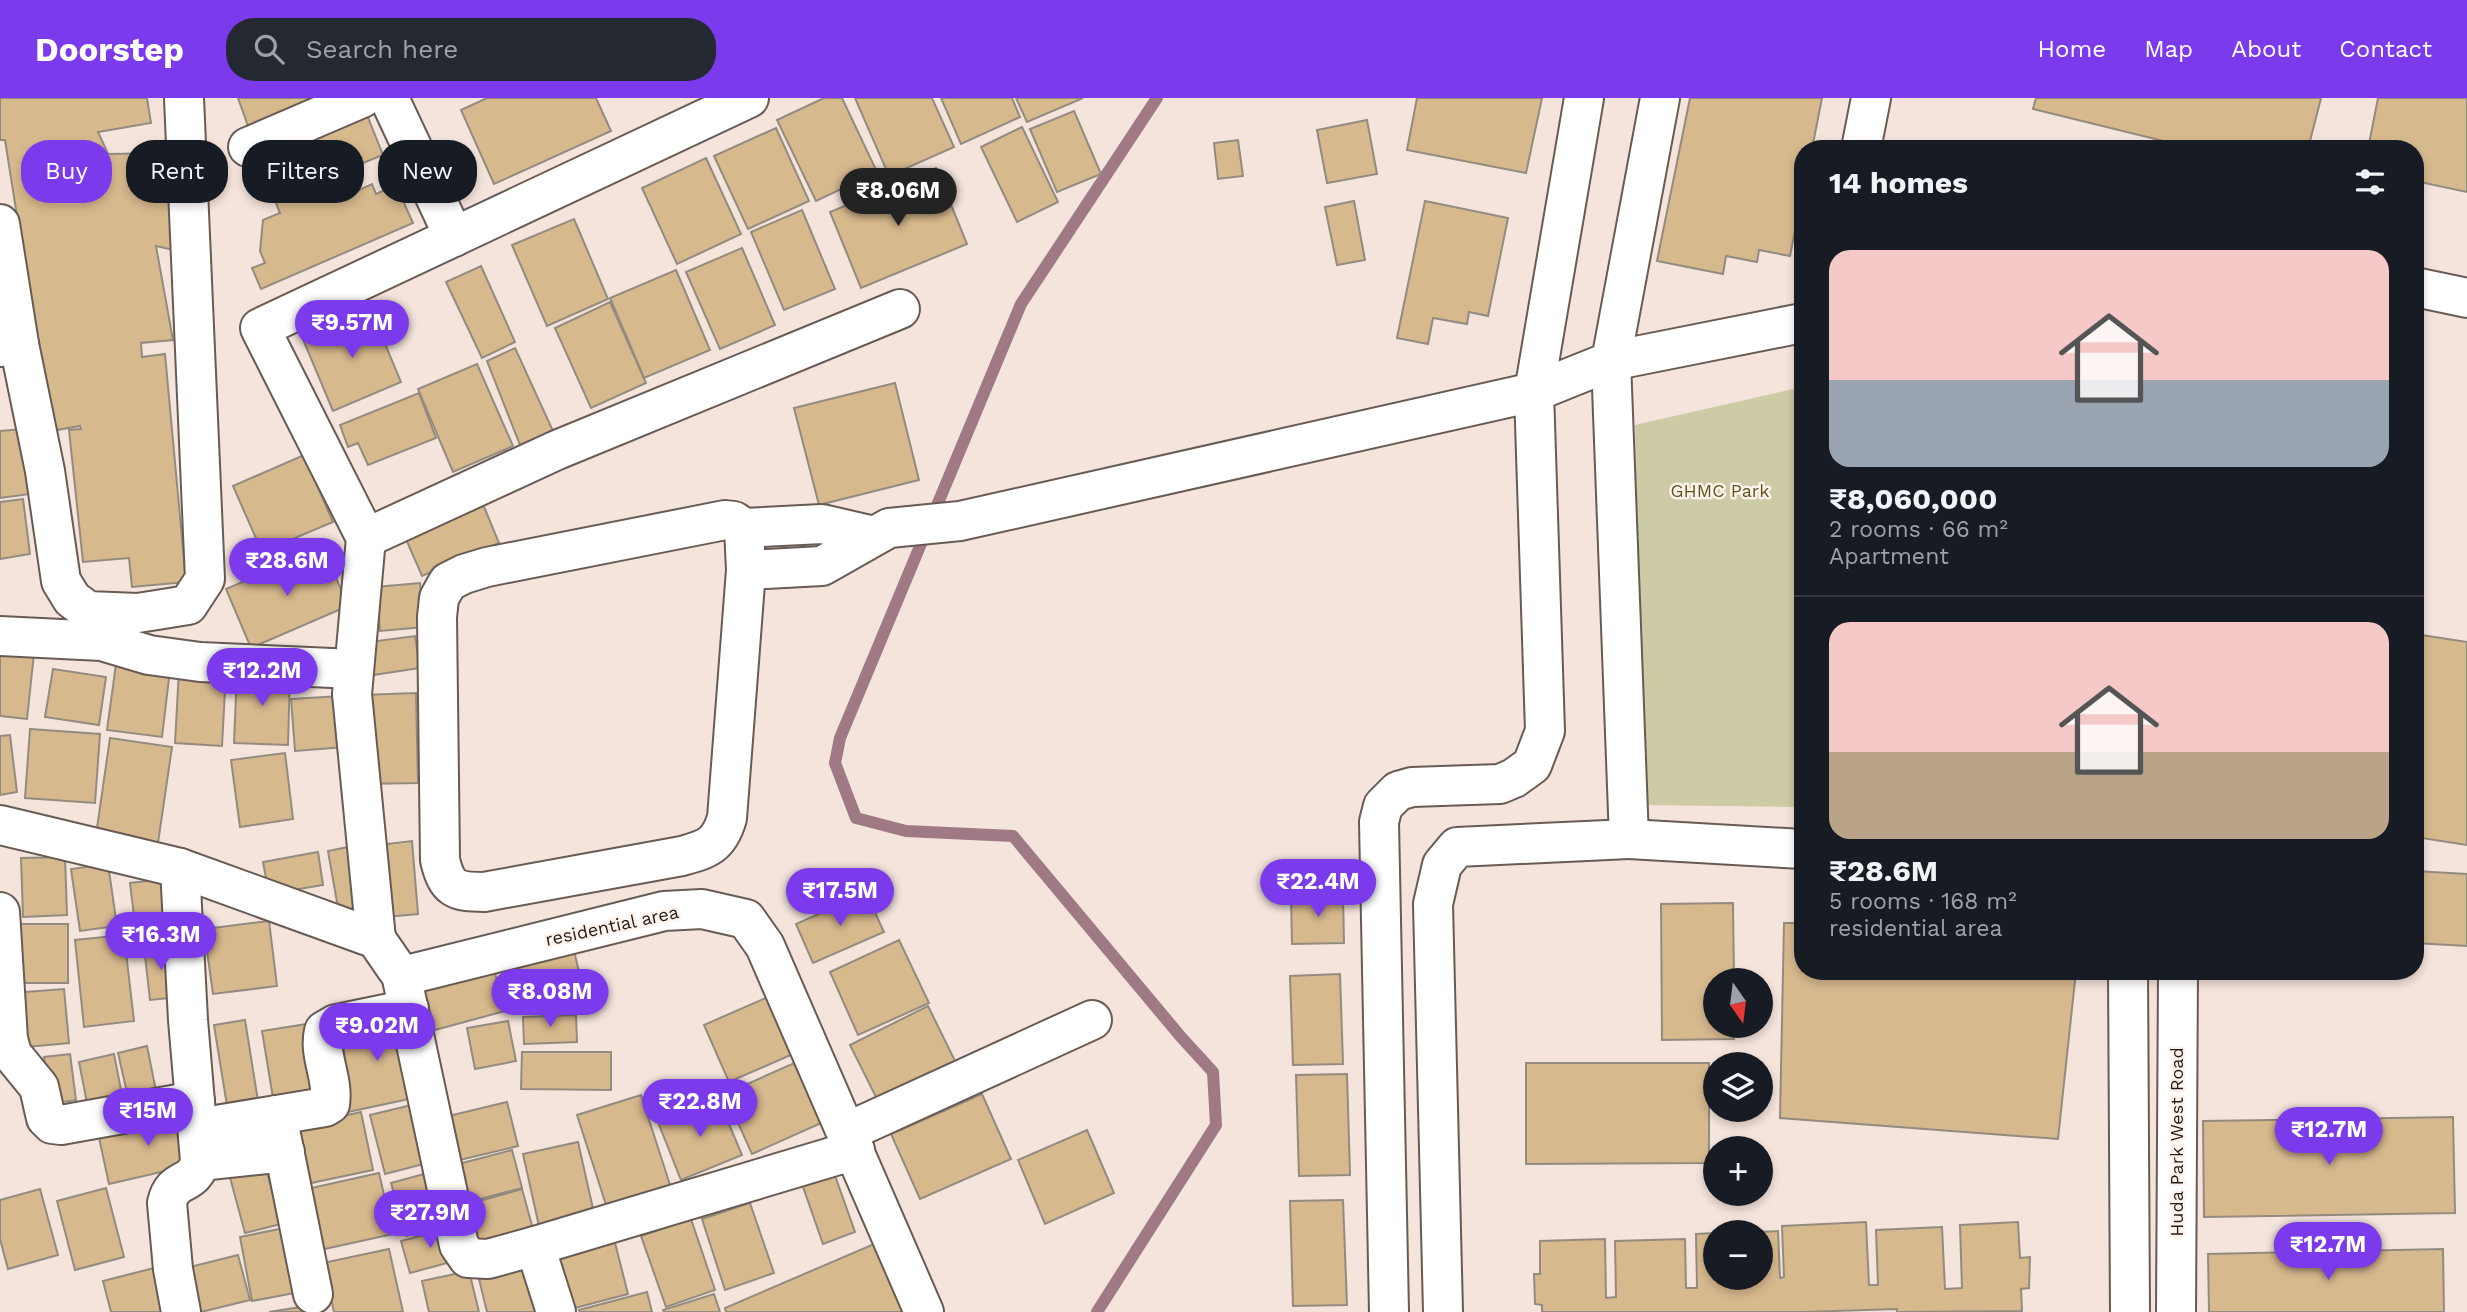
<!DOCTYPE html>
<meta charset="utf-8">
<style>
body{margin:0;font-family:"Work Sans",sans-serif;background:#242831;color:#f1f3f6;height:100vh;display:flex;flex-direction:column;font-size:26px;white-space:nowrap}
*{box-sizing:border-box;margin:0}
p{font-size:23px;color:#9ea1a6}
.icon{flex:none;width:38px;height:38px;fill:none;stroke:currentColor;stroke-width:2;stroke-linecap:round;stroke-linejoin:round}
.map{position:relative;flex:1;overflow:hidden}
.details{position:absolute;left:1794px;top:42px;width:630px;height:840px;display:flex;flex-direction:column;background:#171b24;border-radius:28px;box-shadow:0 4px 10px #0003}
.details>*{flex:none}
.banner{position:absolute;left:21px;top:42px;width:665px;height:63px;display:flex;gap:14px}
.needle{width:46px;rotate:166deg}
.controls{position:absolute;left:1703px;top:870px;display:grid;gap:14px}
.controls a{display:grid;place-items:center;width:70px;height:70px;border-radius:50%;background:#171b24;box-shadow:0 4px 10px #0003;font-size:35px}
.price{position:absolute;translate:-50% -60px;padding:0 16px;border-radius:24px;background:#7c3aed;color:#fff;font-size:23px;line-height:46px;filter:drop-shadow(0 2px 4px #0008)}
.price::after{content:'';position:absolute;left:50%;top:42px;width:21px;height:16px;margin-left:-10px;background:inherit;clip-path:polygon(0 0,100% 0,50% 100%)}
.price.active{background:#222;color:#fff}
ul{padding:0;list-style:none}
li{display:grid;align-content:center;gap:14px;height:371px;padding:0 35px}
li+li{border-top:2px solid #363941}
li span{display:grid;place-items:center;height:217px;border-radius:21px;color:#555}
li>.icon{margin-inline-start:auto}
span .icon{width:126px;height:126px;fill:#fffc;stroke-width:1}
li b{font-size:30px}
h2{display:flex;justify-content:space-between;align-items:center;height:84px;padding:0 35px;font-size:30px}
.tag{padding:0 24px;border-radius:28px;background:#171b24;box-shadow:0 4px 10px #0003;font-size:24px;line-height:63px}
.tag.active{background:#7c3aed;color:#fff}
header{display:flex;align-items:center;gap:42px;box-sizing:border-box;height:98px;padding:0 35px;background:#7c3aed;color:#fff}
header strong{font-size:33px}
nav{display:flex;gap:38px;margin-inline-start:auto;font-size:24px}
.search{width:490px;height:63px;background:#242831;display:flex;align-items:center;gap:18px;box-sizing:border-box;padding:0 24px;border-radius:28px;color:#9ea1a6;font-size:26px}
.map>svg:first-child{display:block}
</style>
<header>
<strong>Doorstep</strong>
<div class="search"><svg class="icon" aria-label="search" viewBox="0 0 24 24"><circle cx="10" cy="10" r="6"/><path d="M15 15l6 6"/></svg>Search here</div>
<nav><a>Home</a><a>Map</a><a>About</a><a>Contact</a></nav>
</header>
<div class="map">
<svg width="2467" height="1214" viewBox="0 0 2467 1214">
<rect width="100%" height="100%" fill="#f4e4dc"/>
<path fill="#cdcaa6" d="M 1802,289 L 1802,709 L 1640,707 L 1635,327 Z"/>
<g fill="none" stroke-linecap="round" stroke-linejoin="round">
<path stroke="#9f7984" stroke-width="12" d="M 1097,1214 L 1216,1027 L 1213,974 L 1181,939 L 1013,738 L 906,733 L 856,720 L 835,665 L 840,640 L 1021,206 L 1157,0"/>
</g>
<g fill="#d7b98e" stroke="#938b7f" stroke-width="2">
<path d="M 0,0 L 147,0 L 151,25 L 98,34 L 108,56 L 162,55 L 178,153 L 156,148 L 173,242 L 141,245 L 142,259 L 165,256 L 186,484 L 132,489 L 129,460 L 83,464 L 69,332 L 81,331 L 80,328 L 51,333 L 5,42 L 0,42 Z"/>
<path d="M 238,0 L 324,0 L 248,28 Z"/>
<path d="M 487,0 L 596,0 L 611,33 L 494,86 L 461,12 Z"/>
<path d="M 824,0 L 842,0 L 877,74 L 816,103 L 777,22 Z"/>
<path d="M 855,0 L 932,0 L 954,49 L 889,78 Z"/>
<path d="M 941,0 L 1012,0 L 1020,19 L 961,46 Z"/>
<path d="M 1016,0 L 1083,0 L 1027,24 Z"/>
<path d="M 1417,0 L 1542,0 L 1526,75 L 1407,52 Z"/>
<path d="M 1690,0 L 1822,0 L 1812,51 L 1802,51 L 1802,97 L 1790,158 L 1759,152 L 1757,164 L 1726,158 L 1723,176 L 1657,163 Z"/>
<path d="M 2036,0 L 2321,0 L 2308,51 L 2196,51 L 2033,11 Z"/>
<path d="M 2378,0 L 2467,0 L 2467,94 L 2415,83 L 2415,51 L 2368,51 Z"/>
<path d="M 365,12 L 383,57 L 326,80 L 308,34 Z"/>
<path d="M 1074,13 L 1101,76 L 1057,94 L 1030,31 Z"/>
<path d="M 1367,22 L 1377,76 L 1327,85 L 1317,32 Z"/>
<path d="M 1022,29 L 1058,104 L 1017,124 L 981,49 Z"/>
<path d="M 776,30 L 809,103 L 748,131 L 714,58 Z"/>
<path d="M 1238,42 L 1243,78 L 1218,81 L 1214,45 Z"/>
<path d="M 706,60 L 741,136 L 677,166 L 642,90 Z"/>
<path d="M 936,70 L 967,146 L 861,190 L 830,114 Z"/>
<path d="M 329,80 L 331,85 L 343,80 L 347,88 L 354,85 L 357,93 L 372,86 L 376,96 L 396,87 L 413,125 L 261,191 L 252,170 L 265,165 L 260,153 L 263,122 L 280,115 L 275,103 Z"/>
<path d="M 1354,103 L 1365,162 L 1337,167 L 1325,109 Z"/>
<path d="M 1425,103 L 1508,120 L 1488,218 L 1469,214 L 1467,226 L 1433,220 L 1428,246 L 1397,240 Z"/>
<path d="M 802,112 L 835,191 L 784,212 L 751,134 Z"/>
<path d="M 574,121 L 608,201 L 547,228 L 512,147 Z"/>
<path d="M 742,150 L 775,227 L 720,251 L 686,174 Z"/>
<path d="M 481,168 L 515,244 L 482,260 L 446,184 Z"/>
<path d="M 676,172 L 710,252 L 644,280 L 610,200 Z"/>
<path d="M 610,204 L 646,285 L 591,310 L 555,230 Z"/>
<path d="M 370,210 L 401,284 L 333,313 L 302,239 Z"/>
<path d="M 515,250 L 553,333 L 520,347 L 487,263 Z"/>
<path d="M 477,266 L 513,348 L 453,374 L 418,291 Z"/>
<path d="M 895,285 L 919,382 L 819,407 L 794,310 Z"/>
<path d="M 419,295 L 436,340 L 368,367 L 358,345 L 348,349 L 340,327 Z"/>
<path d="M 23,331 L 30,396 L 0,400 L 0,333 Z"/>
<path d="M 304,357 L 333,424 L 262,454 L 233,388 Z"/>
<path d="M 480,399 L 499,445 L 422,478 L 402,432 Z"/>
<path d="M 23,401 L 30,456 L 0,461 L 0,404 Z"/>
<path d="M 323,449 L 348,508 L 251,550 L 226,491 Z"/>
<path d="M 420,485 L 424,529 L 380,533 L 376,489 Z"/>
<path d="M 2415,536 L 2467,544 L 2467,747 L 2415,739 Z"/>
<path d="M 415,538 L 420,570 L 373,577 L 369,544 Z"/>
<path d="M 0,543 L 35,546 L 27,621 L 0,618 Z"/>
<path d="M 116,566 L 170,572 L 162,639 L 107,632 Z"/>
<path d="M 53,571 L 106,579 L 99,627 L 45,619 Z"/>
<path d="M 179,572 L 226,574 L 222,648 L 175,645 Z"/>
<path d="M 237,573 L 290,575 L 288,647 L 234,645 Z"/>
<path d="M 416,595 L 418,685 L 363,686 L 361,597 Z"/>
<path d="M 341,598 L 345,649 L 295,653 L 291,601 Z"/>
<path d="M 30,631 L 100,636 L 95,705 L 25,700 Z"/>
<path d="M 10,637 L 17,694 L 0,697 L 0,638 Z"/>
<path d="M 110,640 L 172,649 L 158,745 L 96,737 Z"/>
<path d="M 285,655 L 293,721 L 240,729 L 231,662 Z"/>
<path d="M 412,743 L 418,816 L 386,819 L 379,747 Z"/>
<path d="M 348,749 L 361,817 L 340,821 L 328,753 Z"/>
<path d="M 318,754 L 323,787 L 269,796 L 263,764 Z"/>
<path d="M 65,759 L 67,817 L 23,819 L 21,760 Z"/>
<path d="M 108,766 L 117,828 L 80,833 L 71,771 Z"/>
<path d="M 2415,773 L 2467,776 L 2467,848 L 2415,845 Z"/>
<path d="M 164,781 L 171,839 L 137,843 L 130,785 Z"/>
<path d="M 866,795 L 884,834 L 813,865 L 796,826 Z"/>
<path d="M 1343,795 L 1344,845 L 1292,846 L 1291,797 Z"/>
<path d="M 1733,805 L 1734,882 L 1715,882 L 1715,928 L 1734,928 L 1734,941 L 1662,942 L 1661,806 Z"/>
<path d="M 269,823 L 277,888 L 213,896 L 204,831 Z"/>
<path d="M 1784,825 L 1802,825 L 1802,873 L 2076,873 L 2058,1041 L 1780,1020 Z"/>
<rect x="11" y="826" width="57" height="59"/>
<path d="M 124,837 L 134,923 L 84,929 L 75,842 Z"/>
<path d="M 899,842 L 929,905 L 858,937 L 830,874 Z"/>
<path d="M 572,844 L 582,887 L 519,902 L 509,859 Z"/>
<path d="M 172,846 L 178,899 L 150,902 L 144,849 Z"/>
<path d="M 492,864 L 505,913 L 435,932 L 422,883 Z"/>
<path d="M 1340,876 L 1343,966 L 1293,967 L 1290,878 Z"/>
<path d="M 64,891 L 69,945 L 16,950 L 12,895 Z"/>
<path d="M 768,899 L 793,956 L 729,984 L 704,927 Z"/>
<path d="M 928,908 L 958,969 L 880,1007 L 850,947 Z"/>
<path d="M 405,917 L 423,998 L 348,1014 L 331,932 Z"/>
<path d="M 576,917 L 577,944 L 524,946 L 523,919 Z"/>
<path d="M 245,922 L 259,1009 L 228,1014 L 214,927 Z"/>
<path d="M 508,923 L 516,963 L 475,971 L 467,930 Z"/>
<path d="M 313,925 L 325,1004 L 275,1012 L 262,933 Z"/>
<path d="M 147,948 L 156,993 L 128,999 L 118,955 Z"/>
<path d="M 522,954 L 611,954 L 611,992 L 521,991 Z"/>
<path d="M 70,956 L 76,1002 L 49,1006 L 44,959 Z"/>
<path d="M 114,956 L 122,997 L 87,1005 L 79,964 Z"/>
<path d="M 801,962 L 828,1022 L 752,1056 L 725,996 Z"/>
<path d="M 1526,965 L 1709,965 L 1709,1065 L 1526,1066 Z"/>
<path d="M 1347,976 L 1350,1077 L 1299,1078 L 1296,977 Z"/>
<path d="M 982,996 L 1011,1061 L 920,1101 L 891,1036 Z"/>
<path d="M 641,997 L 672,1093 L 608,1113 L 577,1017 Z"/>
<path d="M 718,1000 L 742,1057 L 681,1082 L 658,1024 Z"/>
<path d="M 507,1004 L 518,1048 L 447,1065 L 436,1021 Z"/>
<path d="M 420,1005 L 435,1063 L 385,1076 L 370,1017 Z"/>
<path d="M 190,1014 L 196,1066 L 109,1086 L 98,1035 Z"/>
<path d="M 361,1014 L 373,1072 L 297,1088 L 285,1031 Z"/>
<path d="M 2453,1019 L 2455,1115 L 2204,1119 L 2203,1023 Z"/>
<path d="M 1087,1032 L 1114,1095 L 1045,1126 L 1018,1062 Z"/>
<path d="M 578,1044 L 596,1124 L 541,1137 L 523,1056 Z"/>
<path d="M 512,1052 L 522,1090 L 457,1107 L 447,1069 Z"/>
<path d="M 264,1063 L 281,1126 L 245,1135 L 228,1072 Z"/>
<path d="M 833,1072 L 855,1134 L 823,1146 L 801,1083 Z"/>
<path d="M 435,1073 L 450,1126 L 406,1138 L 391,1085 Z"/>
<path d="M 379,1075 L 393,1136 L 320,1152 L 307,1091 Z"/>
<path d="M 106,1090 L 124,1159 L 75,1172 L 57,1103 Z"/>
<path d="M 40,1091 L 58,1157 L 8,1171 L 0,1141 L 0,1102 Z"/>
<path d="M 522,1091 L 536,1142 L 471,1160 L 458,1109 Z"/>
<path d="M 1343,1102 L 1347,1207 L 1293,1208 L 1290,1103 Z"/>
<path d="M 750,1105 L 774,1175 L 725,1192 L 702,1121 Z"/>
<path d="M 691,1121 L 715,1192 L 666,1209 L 641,1138 Z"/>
<path d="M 1866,1124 L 1869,1187 L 1878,1187 L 1876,1132 L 1942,1129 L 1945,1191 L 1962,1190 L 1960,1127 L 2018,1124 L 2020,1160 L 2030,1159 L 2029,1190 L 2021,1191 L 2022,1213 L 1897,1214 L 1897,1211 L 1804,1214 L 1542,1214 L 1542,1207 L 1535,1206 L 1534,1176 L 1540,1176 L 1540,1143 L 1605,1141 L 1606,1200 L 1616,1199 L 1615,1143 L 1685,1141 L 1686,1190 L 1697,1190 L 1696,1136 L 1715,1135 L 1715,1180 L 1760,1180 L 1760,1134 L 1778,1133 L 1780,1180 L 1784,1179 L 1782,1128 Z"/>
<path d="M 289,1129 L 300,1194 L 252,1203 L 240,1139 Z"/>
<path d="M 450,1130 L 458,1162 L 410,1175 L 401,1143 Z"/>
<path d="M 612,1133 L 628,1196 L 571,1211 L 555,1148 Z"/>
<path d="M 881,1143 L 911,1214 L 726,1214 L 725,1210 Z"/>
<path d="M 389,1151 L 403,1214 L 334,1214 L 323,1165 Z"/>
<path d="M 2443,1151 L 2444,1214 L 2209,1214 L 2208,1156 Z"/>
<path d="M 238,1157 L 250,1202 L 201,1214 L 190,1169 Z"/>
<path d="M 535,1168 L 537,1214 L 487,1214 L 479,1181 Z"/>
<path d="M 154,1170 L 166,1214 L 111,1214 L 103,1183 Z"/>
<path d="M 469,1173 L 479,1214 L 429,1214 L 422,1183 Z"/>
<path d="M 647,1194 L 652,1214 L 580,1214 L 579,1212 Z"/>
<path d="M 714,1196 L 720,1214 L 664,1214 L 663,1212 Z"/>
<path d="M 320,1206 L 321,1214 L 269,1214 Z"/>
</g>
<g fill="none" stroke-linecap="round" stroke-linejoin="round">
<defs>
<g id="minor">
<path d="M 389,0 L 454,139"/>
<path d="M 248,49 L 362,0"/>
<path d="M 1861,51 L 1871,0"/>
<path d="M 0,126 L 19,246"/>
<path d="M 2415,189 L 2467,200"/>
<path d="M 0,249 L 19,246 L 45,373 L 61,483 L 72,501 L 88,513 L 138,515 L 188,507 L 205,481 L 184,0"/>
<path d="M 725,422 L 734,423 L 744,430 L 746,472 L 727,720 C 719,747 708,751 682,758 L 484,794 C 455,794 447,791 440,762 L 437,519 L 439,500 L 448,484 L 464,476 L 487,469 Z"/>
<path d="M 744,430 L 822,426 L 874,438"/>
<path d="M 366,440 L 557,352 L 900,211"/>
<path d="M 746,472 L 822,468 L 889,430 L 960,423 L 1534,294 L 1611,263 L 1802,225"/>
<path d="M 0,538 L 102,543 L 149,557 L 200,564 L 354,571"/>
<path d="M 0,727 L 180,770 L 376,841 L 396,870 L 401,876 L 407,877 L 664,813 L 702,811 L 746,821 L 765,848 L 924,1214"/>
<path d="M 1629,741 L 1802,751"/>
<path d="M 180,770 L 188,922 L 200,1063 C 194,1090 173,1077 167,1105 L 173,1171 L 181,1214"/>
<path d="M 0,814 L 8,941 L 12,956 L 39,989 L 46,1020 L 52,1026 L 61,1027 L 195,1003"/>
<path d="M 376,841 L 352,596 L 366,440 L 260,230 L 749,0"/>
<path d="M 2128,873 L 2130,1214"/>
<path d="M 401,876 L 459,1147 L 468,1160 L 488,1161 L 535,1148 L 855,1052"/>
<path d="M 277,1017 L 313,1196"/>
<path d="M 198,1030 L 325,1009 L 330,1006 C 334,981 318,957 324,933 L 336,926 L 409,911"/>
<path d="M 847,1034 L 1092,922"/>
<path d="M 200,1063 L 285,1054"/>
<path d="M 535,1148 L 556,1214"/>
<path d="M 1389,1214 L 1379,724 L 1383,708 L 1398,693 L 1412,689 L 1500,686 L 1514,680 L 1532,667 L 1545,633 L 1534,294 L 1584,0"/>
<path d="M 1443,1214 L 1433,806 L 1442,767 L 1457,749 L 1629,741 L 1611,263 L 1660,0"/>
<path d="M 2176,1214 L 2178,873"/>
</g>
</defs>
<use href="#minor" stroke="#685b54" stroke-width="42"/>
<use href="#minor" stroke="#fff" stroke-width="38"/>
</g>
<g text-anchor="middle" stroke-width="5" stroke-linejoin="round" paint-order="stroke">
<g font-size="18" fill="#5c561c" stroke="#fff2ec">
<text x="1720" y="399">GHMC Park</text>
</g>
<g font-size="18" fill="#221d1a" stroke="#fff2ec">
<text transform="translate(612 828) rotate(-12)" y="6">residential area</text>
<text transform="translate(2177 1044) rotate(-90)" y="6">Huda Park West Road</text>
</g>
</g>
</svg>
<div class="controls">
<a><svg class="needle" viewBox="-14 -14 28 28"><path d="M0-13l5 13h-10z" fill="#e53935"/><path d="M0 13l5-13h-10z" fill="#9ea1a6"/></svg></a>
<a><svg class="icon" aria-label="layers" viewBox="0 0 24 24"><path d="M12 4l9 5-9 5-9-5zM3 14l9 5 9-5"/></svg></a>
<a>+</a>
<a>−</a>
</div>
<b class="price active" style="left:898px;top:130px">₹8.06M</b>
<b class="price" style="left:352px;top:262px">₹9.57M</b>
<b class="price" style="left:287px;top:500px">₹28.6M</b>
<b class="price" style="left:262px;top:610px">₹12.2M</b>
<b class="price" style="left:1318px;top:821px">₹22.4M</b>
<b class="price" style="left:840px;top:830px">₹17.5M</b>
<b class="price" style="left:161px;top:874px">₹16.3M</b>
<b class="price" style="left:550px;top:931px">₹8.08M</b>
<b class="price" style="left:377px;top:965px">₹9.02M</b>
<b class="price" style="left:700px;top:1041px">₹22.8M</b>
<b class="price" style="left:148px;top:1050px">₹15M</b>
<b class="price" style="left:2329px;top:1069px">₹12.7M</b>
<b class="price" style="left:430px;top:1152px">₹27.9M</b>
<b class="price" style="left:2328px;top:1184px">₹12.7M</b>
<div class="banner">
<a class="tag active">Buy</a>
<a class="tag">Rent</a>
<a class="tag">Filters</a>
<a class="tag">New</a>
</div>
<section class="details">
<h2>14 homes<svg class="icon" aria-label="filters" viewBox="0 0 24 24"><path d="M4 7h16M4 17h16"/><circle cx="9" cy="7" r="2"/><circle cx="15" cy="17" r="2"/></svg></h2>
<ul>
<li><span style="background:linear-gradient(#f6c9c9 60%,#9aa5b1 0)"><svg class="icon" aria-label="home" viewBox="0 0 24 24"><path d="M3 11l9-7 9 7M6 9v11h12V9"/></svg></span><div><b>₹8,060,000</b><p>2 rooms · 66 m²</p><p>Apartment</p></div></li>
<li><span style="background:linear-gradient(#f6c9c9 60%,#b9a48a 0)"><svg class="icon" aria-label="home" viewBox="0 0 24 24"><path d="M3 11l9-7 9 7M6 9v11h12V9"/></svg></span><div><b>₹28.6M</b><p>5 rooms · 168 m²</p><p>residential area</p></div></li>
</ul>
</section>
</div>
